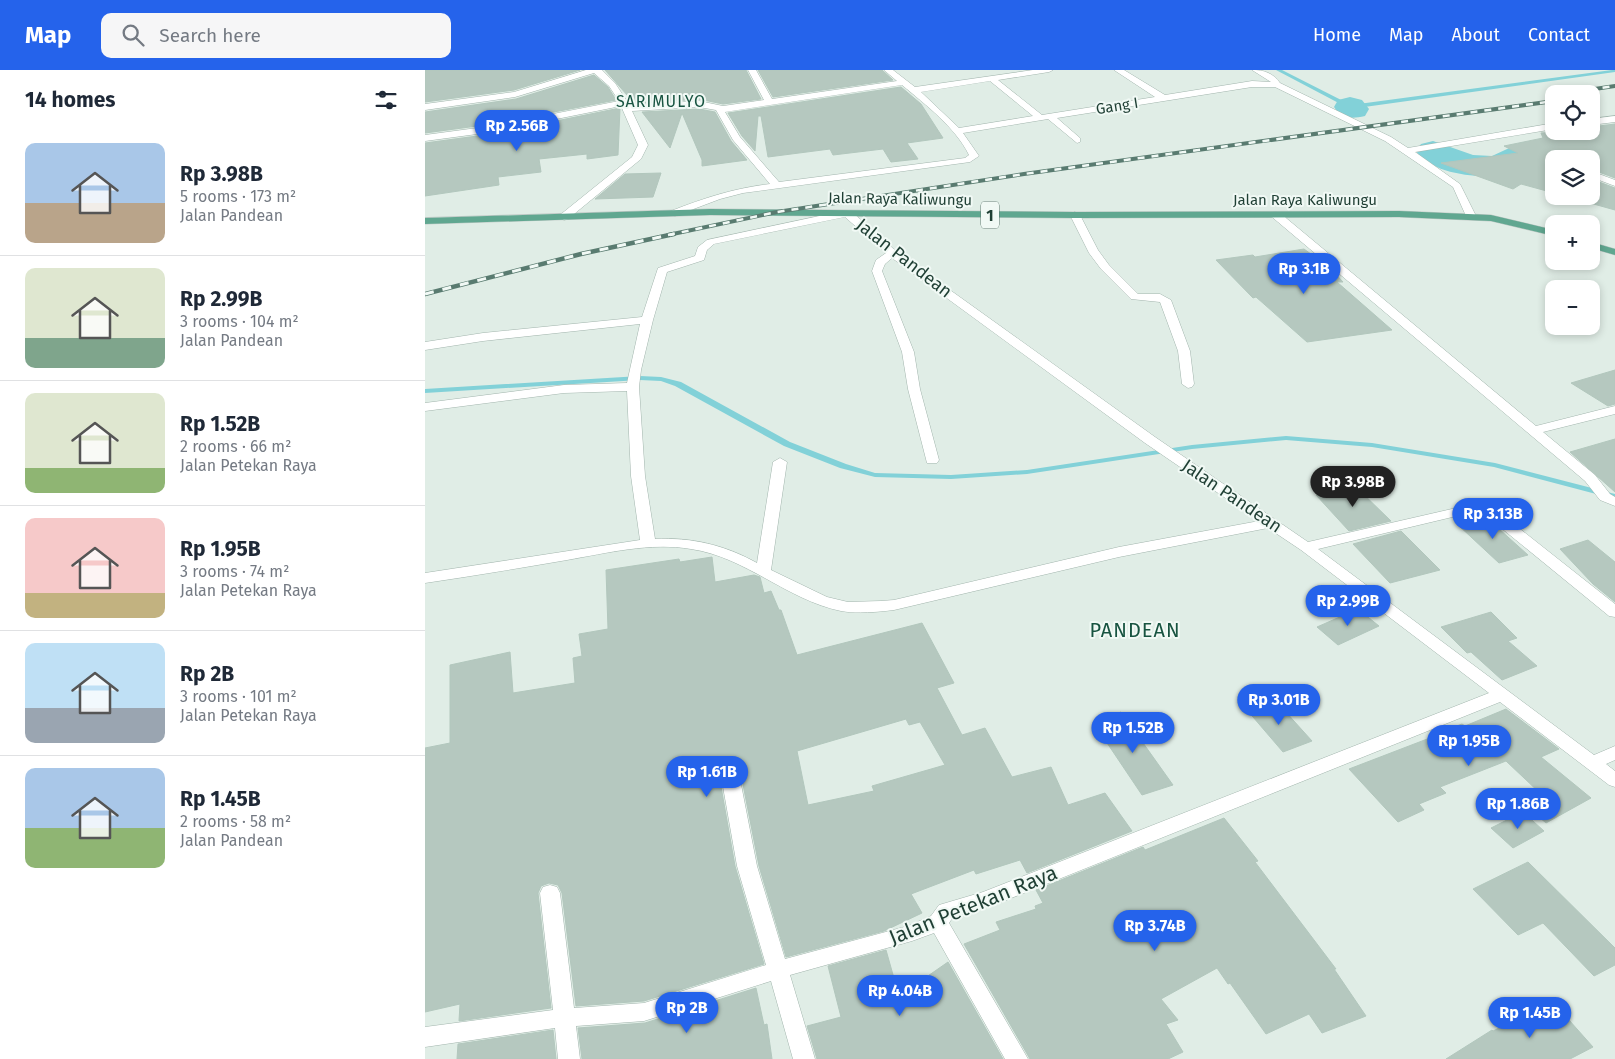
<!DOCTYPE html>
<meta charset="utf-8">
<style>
body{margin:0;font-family:"Fira Sans",sans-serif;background:#f6f6f7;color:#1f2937;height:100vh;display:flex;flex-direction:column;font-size:19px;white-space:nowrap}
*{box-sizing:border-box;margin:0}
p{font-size:16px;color:#747a83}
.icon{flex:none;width:28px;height:28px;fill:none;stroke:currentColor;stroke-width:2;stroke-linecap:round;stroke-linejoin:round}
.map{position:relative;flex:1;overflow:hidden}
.side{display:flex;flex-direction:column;background:#fff;width:425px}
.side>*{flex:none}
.buttons{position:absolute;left:1120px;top:15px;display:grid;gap:10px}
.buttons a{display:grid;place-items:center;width:55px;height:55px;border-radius:10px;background:#fff;box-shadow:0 2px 8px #0003;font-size:25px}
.price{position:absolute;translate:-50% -42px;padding:0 11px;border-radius:18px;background:#2563eb;color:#fff;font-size:16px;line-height:32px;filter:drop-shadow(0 1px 2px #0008)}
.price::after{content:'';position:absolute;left:50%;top:30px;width:15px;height:11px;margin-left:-8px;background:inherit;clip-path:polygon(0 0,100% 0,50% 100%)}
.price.active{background:#222;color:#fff}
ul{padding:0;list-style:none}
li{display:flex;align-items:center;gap:15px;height:125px;padding:0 25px}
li+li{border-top:1px solid #e0e1e3}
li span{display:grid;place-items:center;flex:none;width:140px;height:100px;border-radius:10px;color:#555}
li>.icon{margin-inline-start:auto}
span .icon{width:60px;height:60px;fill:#fffc;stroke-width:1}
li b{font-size:21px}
h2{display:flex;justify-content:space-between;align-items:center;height:60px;padding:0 25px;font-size:21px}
header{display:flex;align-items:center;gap:30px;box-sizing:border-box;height:70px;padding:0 25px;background:#2563eb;color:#fff}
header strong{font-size:24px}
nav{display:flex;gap:28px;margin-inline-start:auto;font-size:18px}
.search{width:350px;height:45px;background:#f6f6f7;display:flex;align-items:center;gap:12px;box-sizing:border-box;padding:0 18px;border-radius:10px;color:#747a83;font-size:19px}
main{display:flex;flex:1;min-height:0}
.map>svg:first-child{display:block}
</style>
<header>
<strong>Map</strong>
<div class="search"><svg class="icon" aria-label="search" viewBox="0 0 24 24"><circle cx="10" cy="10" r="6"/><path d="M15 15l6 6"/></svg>Search here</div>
<nav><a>Home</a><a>Map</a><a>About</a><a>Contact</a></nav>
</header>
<main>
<section class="side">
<h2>14 homes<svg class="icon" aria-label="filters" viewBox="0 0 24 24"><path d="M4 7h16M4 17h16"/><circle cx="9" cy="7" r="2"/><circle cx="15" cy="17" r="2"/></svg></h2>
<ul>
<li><span style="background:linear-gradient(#a9c7e8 60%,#b9a48a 0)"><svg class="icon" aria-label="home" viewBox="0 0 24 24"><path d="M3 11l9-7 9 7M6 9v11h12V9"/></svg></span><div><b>Rp 3.98B</b><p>5 rooms · 173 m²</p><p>Jalan Pandean</p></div></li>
<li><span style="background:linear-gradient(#dfe7d0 70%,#7fa58c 0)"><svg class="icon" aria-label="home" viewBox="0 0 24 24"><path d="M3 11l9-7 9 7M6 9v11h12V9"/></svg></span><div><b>Rp 2.99B</b><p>3 rooms · 104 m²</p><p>Jalan Pandean</p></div></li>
<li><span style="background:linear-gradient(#dfe7d0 75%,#8fb573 0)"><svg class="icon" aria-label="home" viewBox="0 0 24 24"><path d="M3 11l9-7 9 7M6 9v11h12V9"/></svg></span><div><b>Rp 1.52B</b><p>2 rooms · 66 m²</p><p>Jalan Petekan Raya</p></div></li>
<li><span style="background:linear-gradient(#f6c9c9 75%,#c2b280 0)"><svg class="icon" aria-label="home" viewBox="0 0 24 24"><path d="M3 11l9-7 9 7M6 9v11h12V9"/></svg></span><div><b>Rp 1.95B</b><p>3 rooms · 74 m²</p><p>Jalan Petekan Raya</p></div></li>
<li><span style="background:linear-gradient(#bfe0f5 65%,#9aa5b1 0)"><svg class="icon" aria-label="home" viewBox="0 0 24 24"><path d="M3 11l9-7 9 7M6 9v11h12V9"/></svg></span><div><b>Rp 2B</b><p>3 rooms · 101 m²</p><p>Jalan Petekan Raya</p></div></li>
<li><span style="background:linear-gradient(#a9c7e8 60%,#8fb573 0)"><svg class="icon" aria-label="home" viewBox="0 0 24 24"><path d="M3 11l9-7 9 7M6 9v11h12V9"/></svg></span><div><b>Rp 1.45B</b><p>2 rooms · 58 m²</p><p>Jalan Pandean</p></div></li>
</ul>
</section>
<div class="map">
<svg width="1190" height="989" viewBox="0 0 1190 989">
<rect width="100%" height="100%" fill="#e0ede6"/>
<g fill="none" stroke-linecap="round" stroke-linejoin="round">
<g fill="#82d1d8" fill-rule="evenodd">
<path d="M 851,0 L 857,0 L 926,35 L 1187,0 L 1190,0 L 1190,2 L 925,39 Z"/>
<path d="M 215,306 L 236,307 L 256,312 L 365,372 L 421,394 L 450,403 L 526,405 L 602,400 L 767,375 L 861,366 L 947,373 L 1070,393 L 1190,424 L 1190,429 L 1069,397 L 947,377 L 861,370 L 767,379 L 602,404 L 526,409 L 450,407 L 415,398 L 359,376 L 250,316 L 236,311 L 215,310 L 0,323 L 0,319 Z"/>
</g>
<g fill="#82d1d8" fill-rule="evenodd">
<path d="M 925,27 L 937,30 L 944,39 L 940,46 C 926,49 917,49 909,37 L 913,30 Z"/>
<path d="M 1125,68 L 1153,70 L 1190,80 L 1190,102 L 1166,95 L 1166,89 C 1151,89 1134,86 1120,89 C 1109,91 1099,100 1088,103 C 1061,110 1008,106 991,81 L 996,74 L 1008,71 L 1048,85 L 1067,86 L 1095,73 Z"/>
</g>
</g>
<g fill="#b5c8bf" stroke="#b2c7bd" fill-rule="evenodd">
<path d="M 0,0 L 155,0 L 89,20 L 0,32 Z"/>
<path d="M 180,0 L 321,0 L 336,29 L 298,34 L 274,29 L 210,34 Z"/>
<path d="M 333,0 L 457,0 L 468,10 L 348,27 Z"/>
<path d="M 169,5 L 183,17 L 191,30 L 67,54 L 0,63 L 0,42 L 91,29 Z"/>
<path d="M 476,17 L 496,34 L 518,68 L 482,73 L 493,89 L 466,92 L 458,79 L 408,85 L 405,79 L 343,87 L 336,46 L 333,46 L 330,81 L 317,66 L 303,43 Z"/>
<path d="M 195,38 L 193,85 L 162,89 L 162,84 L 114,89 L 116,102 L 73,107 L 74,115 L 0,126 L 0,73 L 67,64 Z"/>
<path d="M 274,39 L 290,42 L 306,71 L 322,90 L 277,96 L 277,90 L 257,43 L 245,78 L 217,42 Z"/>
<path d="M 1190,54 L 1190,108 L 1166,99 L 1166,89 L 1129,89 L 1129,123 L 1096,114 L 1088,119 L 1016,93 L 1093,83 L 1079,76 L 1118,68 L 1116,63 L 1166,61 L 1166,57 Z"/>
<path d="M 236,103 L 228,127 L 170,129 L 200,104 Z"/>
<path d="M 1166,109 L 1190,118 L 1190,140 L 1140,126 L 1166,126 Z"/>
<path d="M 879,179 L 905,198 L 918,212 L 912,212 L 967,260 L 882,272 L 831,227 L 828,228 L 791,190 L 828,185 L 830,187 Z"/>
<path d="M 1190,300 L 1190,334 L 1183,336 L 1146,313 Z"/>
<path d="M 1190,369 L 1190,422 L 1145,382 Z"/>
<path d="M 930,416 L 966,451 L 924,461 L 891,425 Z"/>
<path d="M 1057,448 L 1073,458 L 1103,485 L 1074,493 L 1032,454 Z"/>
<path d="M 976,461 L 1015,500 L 965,513 L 928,474 Z"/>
<path d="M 1163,470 L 1190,492 L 1190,532 L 1168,514 L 1135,479 Z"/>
<path d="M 287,487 L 290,512 L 329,505 L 335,507 L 339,523 L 346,521 L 354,540 L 356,540 L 372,585 L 497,553 L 529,613 L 512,618 L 537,665 L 560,658 L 587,707 L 626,697 L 643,735 L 680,723 L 707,761 L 602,803 L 595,790 L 551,804 L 549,800 L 486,824 L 497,843 L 459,861 L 361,887 L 334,796 L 314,694 L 309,687 L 297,687 L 292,694 L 310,796 L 339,894 L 219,931 L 151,936 L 137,823 L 133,815 L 124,813 L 116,816 L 113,823 L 126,938 L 34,951 L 35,934 L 0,942 L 0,678 L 25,673 L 25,595 L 85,582 L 88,623 L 150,613 L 148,588 L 157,586 L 154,564 L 183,559 L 181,500 L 254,489 L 255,492 ZM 481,649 L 484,655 L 495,652 L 520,695 L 447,716 L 449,721 L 383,735 L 372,681 Z"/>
<path d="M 933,539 L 954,556 L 913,575 L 892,557 Z"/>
<path d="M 1066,542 L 1092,568 L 1083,571 L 1112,596 L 1077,610 L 1046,582 L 1042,583 L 1016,557 Z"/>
<path d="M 850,630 L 887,671 L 858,682 L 822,640 Z"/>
<path d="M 1081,639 L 1134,679 L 1116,687 L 1166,728 L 1121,753 L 1099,734 L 1117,725 L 1081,691 L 1015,717 L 1021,723 L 994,734 L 999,740 L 973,752 L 924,699 L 1010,666 L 1008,665 L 1037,654 L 1040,656 Z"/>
<path d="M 696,642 L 748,715 L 717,725 L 668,652 Z"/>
<path d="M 1098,742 L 1119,761 L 1088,778 L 1066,758 Z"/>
<path d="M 799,748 L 833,791 L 830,792 L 911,899 L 909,899 L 941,946 L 897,963 L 884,944 L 841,964 L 805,913 L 803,914 L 792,898 L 736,929 L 753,950 L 741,954 L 758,982 L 743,989 L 605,989 L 539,874 L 575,860 L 571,852 L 611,839 L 610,836 L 618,833 L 611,820 L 718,777 L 720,780 Z"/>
<path d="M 1103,792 L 1190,878 L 1190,895 L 1169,906 L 1118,853 L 1093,865 L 1048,819 Z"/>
<path d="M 461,880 L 474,926 L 523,892 L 578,989 L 392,989 L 382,956 L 416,947 L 403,896 Z"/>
<path d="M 331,918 L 339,955 L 342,954 L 347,989 L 157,989 L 153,958 L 220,953 Z"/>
<path d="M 1128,932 L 1168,977 L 1145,989 L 1021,989 L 1067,960 L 1068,961 Z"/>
<path d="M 128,960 L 131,989 L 32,989 L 33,974 Z"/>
</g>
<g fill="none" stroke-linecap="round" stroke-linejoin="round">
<defs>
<g id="street">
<path d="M 161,0 L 177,0 L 190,13 L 205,36 L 274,31 L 298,36 L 339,30 L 323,0 L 331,0 L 347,29 L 472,11 L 459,0 L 468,0 L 490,17 L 608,0 L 628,0 L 624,2 L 573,10 L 617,45 L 730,27 L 689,0 L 699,0 L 740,25 L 827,11 L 846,12 L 827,0 C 839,0 848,3 855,13 L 966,67 L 983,78 L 1129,53 L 1129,59 L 990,82 L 1035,114 L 1051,146 L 1046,149 L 1041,146 L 1028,117 L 960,71 L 850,17 L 827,17 L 632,48 L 655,68 L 655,72 L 652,73 L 623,49 L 538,63 L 554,86 L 545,92 L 318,123 L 295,129 L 250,146 L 246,145 L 246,141 C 279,128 310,118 345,114 L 308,70 L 291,40 L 274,37 L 207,41 L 223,75 L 216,89 L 143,149 L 139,150 L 134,147 L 135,145 L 207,87 L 213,75 L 196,36 L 67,62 L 0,71 L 0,65 L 67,56 L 194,31 L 184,16 L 169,3 L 90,27 L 0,40 L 0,34 L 89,22 ZM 565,11 L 608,46 L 534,58 L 496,22 ZM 477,15 C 501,35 530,57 544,85 L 540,88 L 354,112 L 315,67 L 300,42 Z"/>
<path d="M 1190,46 L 1190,52 L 1166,55 L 1166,49 Z"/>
<path d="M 1166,101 L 1190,110 L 1190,116 L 1166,107 Z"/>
<path d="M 418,141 L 427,142 L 472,182 L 730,367 L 883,472 L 1040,436 L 1066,439 L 1085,451 L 1190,534 L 1190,547 L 1184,546 L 1075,457 L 1057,446 L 1040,444 L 893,479 L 1169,685 L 1190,676 L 1190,690 L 1181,694 L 1190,701 L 1190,717 L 1184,715 L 1075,632 L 569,835 L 528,847 L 524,853 L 603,989 L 580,989 L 509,863 L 487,871 L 365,905 L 390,989 L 368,989 L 346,911 L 219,951 L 151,956 L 155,989 L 133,989 L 130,958 L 0,977 L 0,957 L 128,940 L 115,823 L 118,817 L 125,815 L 132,817 L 135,823 L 149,938 L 219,933 L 341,895 L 312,796 L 294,694 L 297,689 L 303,688 L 309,689 L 312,694 L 332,796 L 360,889 L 483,856 L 506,846 L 514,835 L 558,822 L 1064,623 L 876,480 L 843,458 L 694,487 L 469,540 C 452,542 433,544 416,541 C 362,530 321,487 266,479 C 226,472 182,483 142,490 C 95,498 48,506 0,513 L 0,503 L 215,470 L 206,406 L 202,321 L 139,323 L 0,341 L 0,333 L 139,315 L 202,313 L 215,254 L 58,271 L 0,280 L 0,272 L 58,263 L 217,247 L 233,198 L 270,186 L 273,177 L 282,170 ZM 420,147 L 461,183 L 451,190 L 447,201 L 477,282 L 483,319 L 502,393 L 512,393 L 514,390 L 495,319 L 489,282 L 457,201 L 460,194 L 467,188 L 720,373 L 834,451 L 694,477 L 469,530 L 456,531 L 423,532 L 402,527 L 346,500 L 362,392 L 355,388 L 348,392 L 332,493 C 300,475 266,467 230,469 L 220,406 L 214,317 L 216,300 L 228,250 L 242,202 L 279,190 L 282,180 L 289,174 Z"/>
<path d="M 650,142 L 655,145 L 673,180 L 684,195 L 713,224 L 735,224 L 746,230 L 765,281 L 769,314 L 767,317 L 763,318 L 757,314 L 753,281 L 735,232 L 706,229 L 676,199 L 664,183 L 645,145 Z"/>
<path d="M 851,142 L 855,143 L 1111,356 L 1190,336 L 1190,344 L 1118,362 L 1170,405 L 1185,424 L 1190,427 L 1190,436 L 1175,430 L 1160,411 L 847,147 L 847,143 Z"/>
</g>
<g id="primary">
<path d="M 285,139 L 650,142 L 974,141 L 1066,145 L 1129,160 L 1129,166 L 1066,151 L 974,147 L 650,148 L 285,145 L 0,154 L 0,148 Z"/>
<path d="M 1166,172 L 1190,179 L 1190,185 L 1166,178 Z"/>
</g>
</defs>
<use href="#street" stroke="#a2b5ad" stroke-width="1"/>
<use href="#primary" stroke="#c0c9c6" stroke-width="1"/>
<use href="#street" fill="#fff" fill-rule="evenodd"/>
<use href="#primary" fill="#60a790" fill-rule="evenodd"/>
<defs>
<g id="rail-far1">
<path d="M 1136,24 L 1190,16"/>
<path d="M 243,165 L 352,142 L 599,104 L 1129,31"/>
</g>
<path id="rail" d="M 0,224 L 156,184 L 249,164"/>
</defs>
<use href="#rail-far1" stroke="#597b70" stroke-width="4"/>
<use href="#rail" stroke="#597b70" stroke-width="4.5"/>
<use href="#rail-far1" stroke="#f1f9f5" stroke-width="2.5" stroke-dasharray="7" stroke-linecap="butt"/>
<use href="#rail" stroke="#f1f9f5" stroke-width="3" stroke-dasharray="9" stroke-linecap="butt"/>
</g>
<g text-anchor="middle" stroke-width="4" stroke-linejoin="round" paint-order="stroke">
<g font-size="15" fill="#1f3f34" stroke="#f1f9f5">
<text transform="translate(692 36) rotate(-9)" y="5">Gang I</text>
<text transform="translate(475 129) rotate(1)" y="5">Jalan Raya Kaliwungu</text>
<text x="880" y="135">Jalan Raya Kaliwungu</text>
</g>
<g font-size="16" letter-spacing="1" fill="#185441" stroke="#f1f9f5">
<text x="236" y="37">SARIMULYO</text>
</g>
<rect fill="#f1f9f5" stroke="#5e776e" stroke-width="1" x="556" y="131.5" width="18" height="27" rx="4"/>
<g font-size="16" font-weight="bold" fill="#1f3f34">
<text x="565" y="151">1</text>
</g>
<g font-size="18" fill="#1f3f34" stroke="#f1f9f5">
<text transform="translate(479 188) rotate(38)" y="6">Jalan Pandean</text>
<text transform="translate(807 426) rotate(34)" y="6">Jalan Pandean</text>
</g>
<g font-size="20" letter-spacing="1" fill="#185441" stroke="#f1f9f5">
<text x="710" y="567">PANDEAN</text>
</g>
<g font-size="21" fill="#1f3f34" stroke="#f1f9f5">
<text transform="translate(548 835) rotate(-22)" y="7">Jalan Petekan Raya</text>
</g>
</g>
</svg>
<div class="buttons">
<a><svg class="icon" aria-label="locate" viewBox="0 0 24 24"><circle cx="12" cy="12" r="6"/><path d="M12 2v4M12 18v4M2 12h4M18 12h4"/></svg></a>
<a><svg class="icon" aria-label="layers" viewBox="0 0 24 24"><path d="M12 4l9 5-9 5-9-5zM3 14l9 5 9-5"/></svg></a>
<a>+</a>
<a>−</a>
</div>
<b class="price" style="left:92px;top:82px">Rp 2.56B</b>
<b class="price" style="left:879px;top:225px">Rp 3.1B</b>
<b class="price active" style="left:928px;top:438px">Rp 3.98B</b>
<b class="price" style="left:1068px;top:470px">Rp 3.13B</b>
<b class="price" style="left:923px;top:557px">Rp 2.99B</b>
<b class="price" style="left:854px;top:656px">Rp 3.01B</b>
<b class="price" style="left:708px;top:684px">Rp 1.52B</b>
<b class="price" style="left:1044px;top:697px">Rp 1.95B</b>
<b class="price" style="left:282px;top:728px">Rp 1.61B</b>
<b class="price" style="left:1093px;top:760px">Rp 1.86B</b>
<b class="price" style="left:730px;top:882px">Rp 3.74B</b>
<b class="price" style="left:475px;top:947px">Rp 4.04B</b>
<b class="price" style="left:262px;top:964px">Rp 2B</b>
<b class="price" style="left:1105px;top:969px">Rp 1.45B</b>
</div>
</main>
